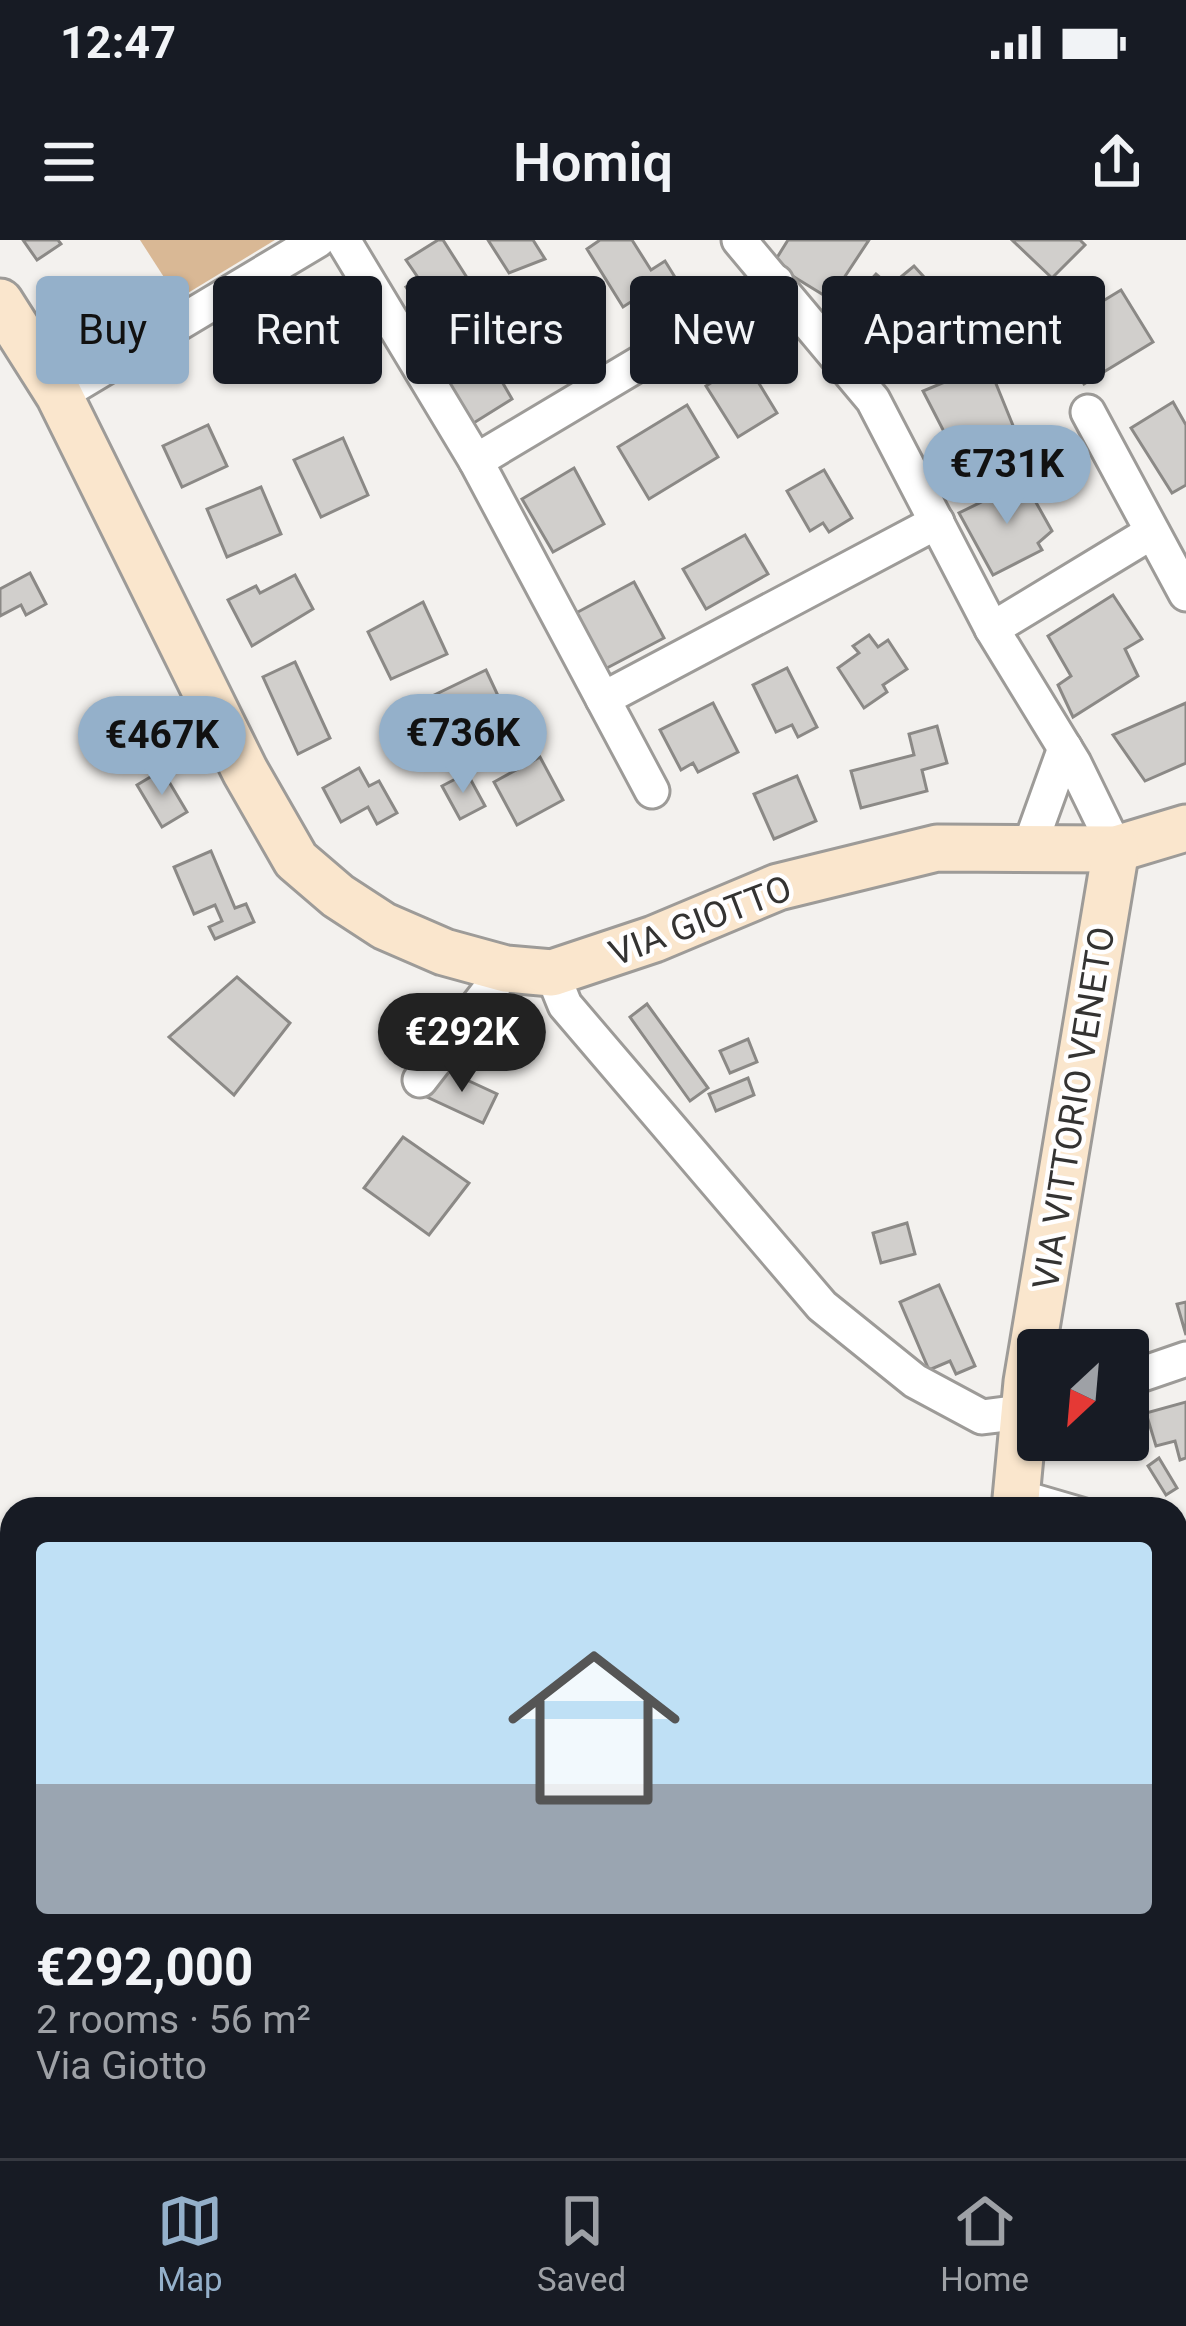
<!DOCTYPE html>
<meta charset="utf-8">
<style>
body{margin:0;font-family:Roboto,sans-serif;background:#20242c;color:#f1f3f6;height:100vh;display:flex;flex-direction:column;font-size:45px;white-space:nowrap}
*{box-sizing:border-box;margin:0}
p{font-size:39px;color:#9ea1a6}
.icon{flex:none;width:66px;height:66px;fill:none;stroke:currentColor;stroke-width:2;stroke-linecap:round;stroke-linejoin:round}
.map{position:relative;flex:1;overflow:hidden}
.panel{position:absolute;left:0px;top:1257px;width:1188px;height:663px;display:flex;flex-direction:column;background:#171b24;border-radius:36px 36px 0 0;box-shadow:0 3px 9px #0004}
.panel>*{flex:none}
.hud{position:absolute;left:36px;top:36px;width:1116px;height:108px;display:flex;gap:24px}
.needle{width:78px;rotate:206deg}
.fabs{position:absolute;left:1017px;top:1089px;display:grid;gap:24px}
.fabs a{display:grid;place-items:center;width:132px;height:132px;border-radius:12px;background:#171b24;box-shadow:0 3px 9px #0004;font-size:60px}
.price{position:absolute;translate:-50% -102px;padding:0 27px;border-radius:42px;background:#94b0ca;color:#111;font-size:39px;line-height:78px;filter:drop-shadow(0 3px 6px #0008)}
.price::after{content:'';position:absolute;left:50%;top:72px;width:36px;height:27px;margin-left:-18px;background:inherit;clip-path:polygon(0 0,100% 0,50% 100%)}
.price.selected{background:#222;color:#fff}
ul{padding:0;list-style:none}
li{display:grid;align-content:center;gap:24px;height:636px;padding:0 36px}
li+li{border-top:3px solid #363941}
li span{display:grid;place-items:center;height:372px;border-radius:12px;color:#555}
li>.icon{margin-inline-start:auto}
span .icon{width:216px;height:216px;fill:#fffc;stroke-width:1}
li b{font-size:51px}
.chip{padding:0 42px;border-radius:12px;background:#171b24;box-shadow:0 3px 9px #0004;font-size:42px;line-height:108px}
.chip.selected{background:#94b0ca;color:#111}
.status{display:flex;justify-content:space-between;align-items:center;height:84px;padding:0 60px;background:#171b24;direction:ltr}
.status svg{height:33px;fill:currentColor}
header{display:flex;justify-content:space-between;align-items:center;height:156px;padding:0 36px;background:#171b24;font-size:54px;font-weight:600}
.dock{display:flex;justify-content:space-around;align-items:center;height:168px;border-top:3px solid #363941;background:#171b24;font-size:33px;color:#9ea1a6}
.dock a{display:grid;justify-items:center;gap:6px}
.dock .selected{color:#94b0ca}
.map>svg:first-child{display:block}
</style>
<div class="status"><b>12:47</b><svg viewBox="0 0 49 12"><path d="M0 12V9h3v3zM5 12V6h3v6zM10 12V3h3v9zM15 12V0h3v12zM26 1h20v11H26zM47 4h2v5h-2z"/></svg></div>
<header><svg class="icon" aria-label="menu" viewBox="0 0 24 24"><path d="M4 6h16M4 12h16M4 18h16"/></svg>Homiq<svg class="icon" aria-label="share" viewBox="0 0 24 24"><path d="M12 15V3M7 8l5-5 5 5M5 13v7h14v-7"/></svg></header>
<div class="map">
<svg width="1186" height="1918" viewBox="0 0 1186 1918">
<rect width="100%" height="100%" fill="#f3f1ee"/>
<g fill="#d9b895">
<path d="M 140,0 L 275,0 L 178,59 Z"/>
<path d="M 1176,1536 L 1186,1539 L 1186,1915 L 1143,1908 L 1176,1908 Z"/>
</g>
<g fill="#d1cfcc" stroke="#8b8986" stroke-width="3">
<path d="M 23,0 L 58,0 L 61,4 L 37,20 Z"/>
<path d="M 438,0 L 443,0 L 473,47 L 425,78 L 406,47 L 419,39 L 406,20 Z"/>
<path d="M 488,0 L 533,0 L 545,19 L 509,33 Z"/>
<path d="M 600,0 L 632,0 L 651,30 L 665,21 L 678,42 L 662,53 L 657,45 L 623,67 L 587,9 Z"/>
<path d="M 788,0 L 869,0 L 830,59 L 773,24 Z"/>
<path d="M 1012,0 L 1080,0 L 1085,5 L 1052,38 Z"/>
<path d="M 914,26 L 943,58 L 925,85 L 937,94 L 906,112 L 855,57 L 876,34 L 890,46 Z"/>
<path d="M 569,50 L 593,88 L 547,124 L 520,79 Z"/>
<path d="M 1121,50 L 1153,102 L 1084,144 L 1052,92 Z"/>
<path d="M 103,63 L 116,92 L 84,105 L 72,76 Z"/>
<path d="M 479,102 L 512,159 L 464,189 L 431,132 Z"/>
<path d="M 988,124 L 1014,188 L 956,215 L 923,151 Z"/>
<path d="M 733,129 L 739,140 L 752,132 L 777,173 L 738,197 L 706,146 Z"/>
<path d="M 1173,162 L 1186,185 L 1186,245 L 1172,253 L 1131,188 Z"/>
<path d="M 687,165 L 718,217 L 649,259 L 618,207 Z"/>
<path d="M 208,185 L 227,226 L 182,247 L 163,206 Z"/>
<path d="M 343,198 L 368,255 L 321,277 L 294,220 Z"/>
<path d="M 574,228 L 604,284 L 553,312 L 522,259 Z"/>
<path d="M 824,230 L 852,278 L 829,292 L 823,283 L 810,291 L 787,251 Z"/>
<path d="M 1024,241 L 1052,291 L 1038,303 L 1042,310 L 993,335 L 959,273 Z"/>
<path d="M 261,247 L 281,294 L 227,317 L 207,269 Z"/>
<path d="M 745,295 L 768,334 L 706,369 L 683,329 Z"/>
<path d="M 30,333 L 46,364 L 26,375 L 21,365 L 0,376 L 0,349 Z"/>
<path d="M 295,335 L 313,369 L 252,406 L 228,360 L 256,346 L 260,353 Z"/>
<path d="M 634,342 L 664,398 L 605,429 L 576,373 Z"/>
<path d="M 1113,355 L 1142,399 L 1125,409 L 1138,436 L 1073,477 L 1058,445 L 1071,436 L 1048,396 Z"/>
<path d="M 423,362 L 447,414 L 391,439 L 368,392 Z"/>
<path d="M 869,395 L 878,407 L 888,400 L 907,429 L 883,445 L 887,452 L 864,468 L 838,428 L 859,413 L 853,406 Z"/>
<path d="M 295,422 L 330,498 L 298,514 L 263,437 Z"/>
<path d="M 787,428 L 817,487 L 798,497 L 792,485 L 776,492 L 753,445 Z"/>
<path d="M 486,430 L 507,475 L 463,496 L 471,514 L 448,525 L 424,460 Z"/>
<path d="M 713,463 L 738,512 L 698,532 L 693,523 L 681,530 L 660,490 Z"/>
<path d="M 1186,463 L 1186,523 L 1145,541 L 1113,495 Z"/>
<path d="M 937,486 L 947,523 L 922,530 L 927,551 L 861,568 L 851,531 L 914,515 L 909,494 Z"/>
<path d="M 540,517 L 563,560 L 517,585 L 494,542 Z"/>
<path d="M 359,528 L 369,546 L 379,541 L 397,573 L 377,584 L 368,567 L 341,582 L 323,548 Z"/>
<path d="M 162,530 L 187,572 L 162,587 L 137,545 Z"/>
<path d="M 467,533 L 485,566 L 460,579 L 442,546 Z"/>
<path d="M 797,536 L 816,581 L 774,599 L 754,554 Z"/>
<path d="M 211,611 L 235,668 L 246,664 L 254,682 L 215,699 L 209,687 L 222,681 L 215,665 L 194,674 L 174,627 Z"/>
<path d="M 237,737 L 290,783 L 234,855 L 169,797 Z"/>
<path d="M 647,764 L 708,848 L 690,861 L 630,777 Z"/>
<path d="M 748,799 L 757,822 L 730,833 L 720,811 Z"/>
<path d="M 441,828 L 497,854 L 483,883 L 427,857 Z"/>
<path d="M 748,838 L 754,855 L 716,871 L 709,854 Z"/>
<path d="M 403,897 L 469,943 L 429,995 L 364,948 Z"/>
<path d="M 907,983 L 915,1014 L 881,1023 L 873,993 Z"/>
<path d="M 939,1045 L 975,1126 L 956,1134 L 950,1121 L 929,1130 L 900,1062 Z"/>
<path d="M 1186,1062 L 1186,1095 L 1177,1064 Z"/>
<path d="M 1186,1162 L 1186,1218 L 1180,1220 L 1175,1201 L 1156,1206 L 1146,1173 Z"/>
<path d="M 1159,1218 L 1177,1248 L 1166,1255 L 1148,1226 Z"/>
</g>
<g fill="none" stroke-linecap="round" stroke-linejoin="round">
<defs>
<g id="lane">
<path d="M 1019,1248 L 1091,1269"/>
<path d="M 1176,1313 L 1186,1321"/>
</g>
<g id="street">
<path d="M 343,0 L 476,221 L 652,551"/>
<path d="M 739,0 L 873,160 L 992,389 L 1074,523 L 1116,609"/>
<path d="M 59,155 L 318,0"/>
<path d="M 1088,172 L 1186,354"/>
<path d="M 476,221 L 776,42"/>
<path d="M 992,389 L 1152,292"/>
<path d="M 603,459 L 937,282"/>
<path d="M 1029,608 L 1065,508"/>
<path d="M 552,733 L 565,765 L 822,1066 L 915,1141 L 982,1177 L 1038,1170"/>
<path d="M 420,840 L 506,729"/>
<path d="M 1128,1139 L 1186,1119"/>
</g>
<g id="secondary">
<path d="M 0,62 L 59,155 L 245,531 L 296,620 L 338,656 L 384,686 L 444,712 L 506,729 L 552,733 L 654,699 L 778,647 L 937,608 L 1116,609 L 1186,588"/>
<path d="M 1015,1269 L 1027,1142 L 1116,609"/>
<path d="M 839,1918 L 845,1908"/>
</g>
</defs>
<use href="#lane" stroke="#9d9b98" stroke-width="22"/>
<use href="#street" stroke="#9d9b98" stroke-width="39"/>
<use href="#secondary" stroke="#9d9b98" stroke-width="51"/>
<g stroke="#989694" stroke-width="6" stroke-dasharray="9 9" stroke-linecap="butt">
<path d="M 1176,1582 L 1186,1583"/>
<path d="M 1176,1620 L 1186,1622"/>
<path d="M 1176,1661 L 1186,1662"/>
<path d="M 1176,1696 L 1186,1698"/>
<path d="M 1176,1738 L 1186,1740"/>
<path d="M 1176,1779 L 1186,1781"/>
<path d="M 1176,1819 L 1186,1821"/>
<path d="M 1176,1882 L 1186,1827"/>
<path d="M 1170,1912 L 1171,1908"/>
</g>
<use href="#lane" stroke="#fff" stroke-width="16"/>
<use href="#street" stroke="#fff" stroke-width="33"/>
<use href="#secondary" stroke="#fae6cd" stroke-width="45"/>
</g>
<g text-anchor="middle" stroke-width="9" stroke-linejoin="round" paint-order="stroke">
<g font-size="36" fill="#343332" stroke="#fffefe">
<text transform="translate(700 680) rotate(-21)" y="13">VIA GIOTTO</text>
<text transform="translate(1073 868) rotate(-81)" y="13">VIA VITTORIO VENETO</text>
</g>
</g>
</svg>
<div class="fabs">
<a><svg class="needle" viewBox="-14 -14 28 28"><path d="M0-13l5 13h-10z" fill="#e53935"/><path d="M0 13l5-13h-10z" fill="#9ea1a6"/></svg></a>
</div>
<b class="price" style="left:1007px;top:287px">€731K</b>
<b class="price" style="left:463px;top:556px">€736K</b>
<b class="price" style="left:162px;top:558px">€467K</b>
<b class="price selected" style="left:462px;top:855px">€292K</b>
<div class="hud">
<a class="chip selected">Buy</a>
<a class="chip">Rent</a>
<a class="chip">Filters</a>
<a class="chip">New</a>
<a class="chip">Apartment</a>
</div>
<section class="panel">
<ul>
<li><span style="background:linear-gradient(#bfe0f5 65%,#9aa5b1 0)"><svg class="icon" aria-label="home" viewBox="0 0 24 24"><path d="M3 11l9-7 9 7M6 9v11h12V9"/></svg></span><div><b>€292,000</b><p>2 rooms · 56 m²</p><p>Via Giotto</p></div></li>
</ul>
</section>
</div>
<nav class="dock">
<a class="selected"><svg class="icon" aria-label="map" viewBox="0 0 24 24"><path d="M3 6l6-2 6 2 6-2v14l-6 2-6-2-6 2zM9 4v14M15 6v14"/></svg>Map</a>
<a><svg class="icon" aria-label="saved" viewBox="0 0 24 24"><path d="M7 4h10v16l-5-4-5 4z"/></svg>Saved</a>
<a><svg class="icon" aria-label="home" viewBox="0 0 24 24"><path d="M3 11l9-7 9 7M6 9v11h12V9"/></svg>Home</a>
</nav>
